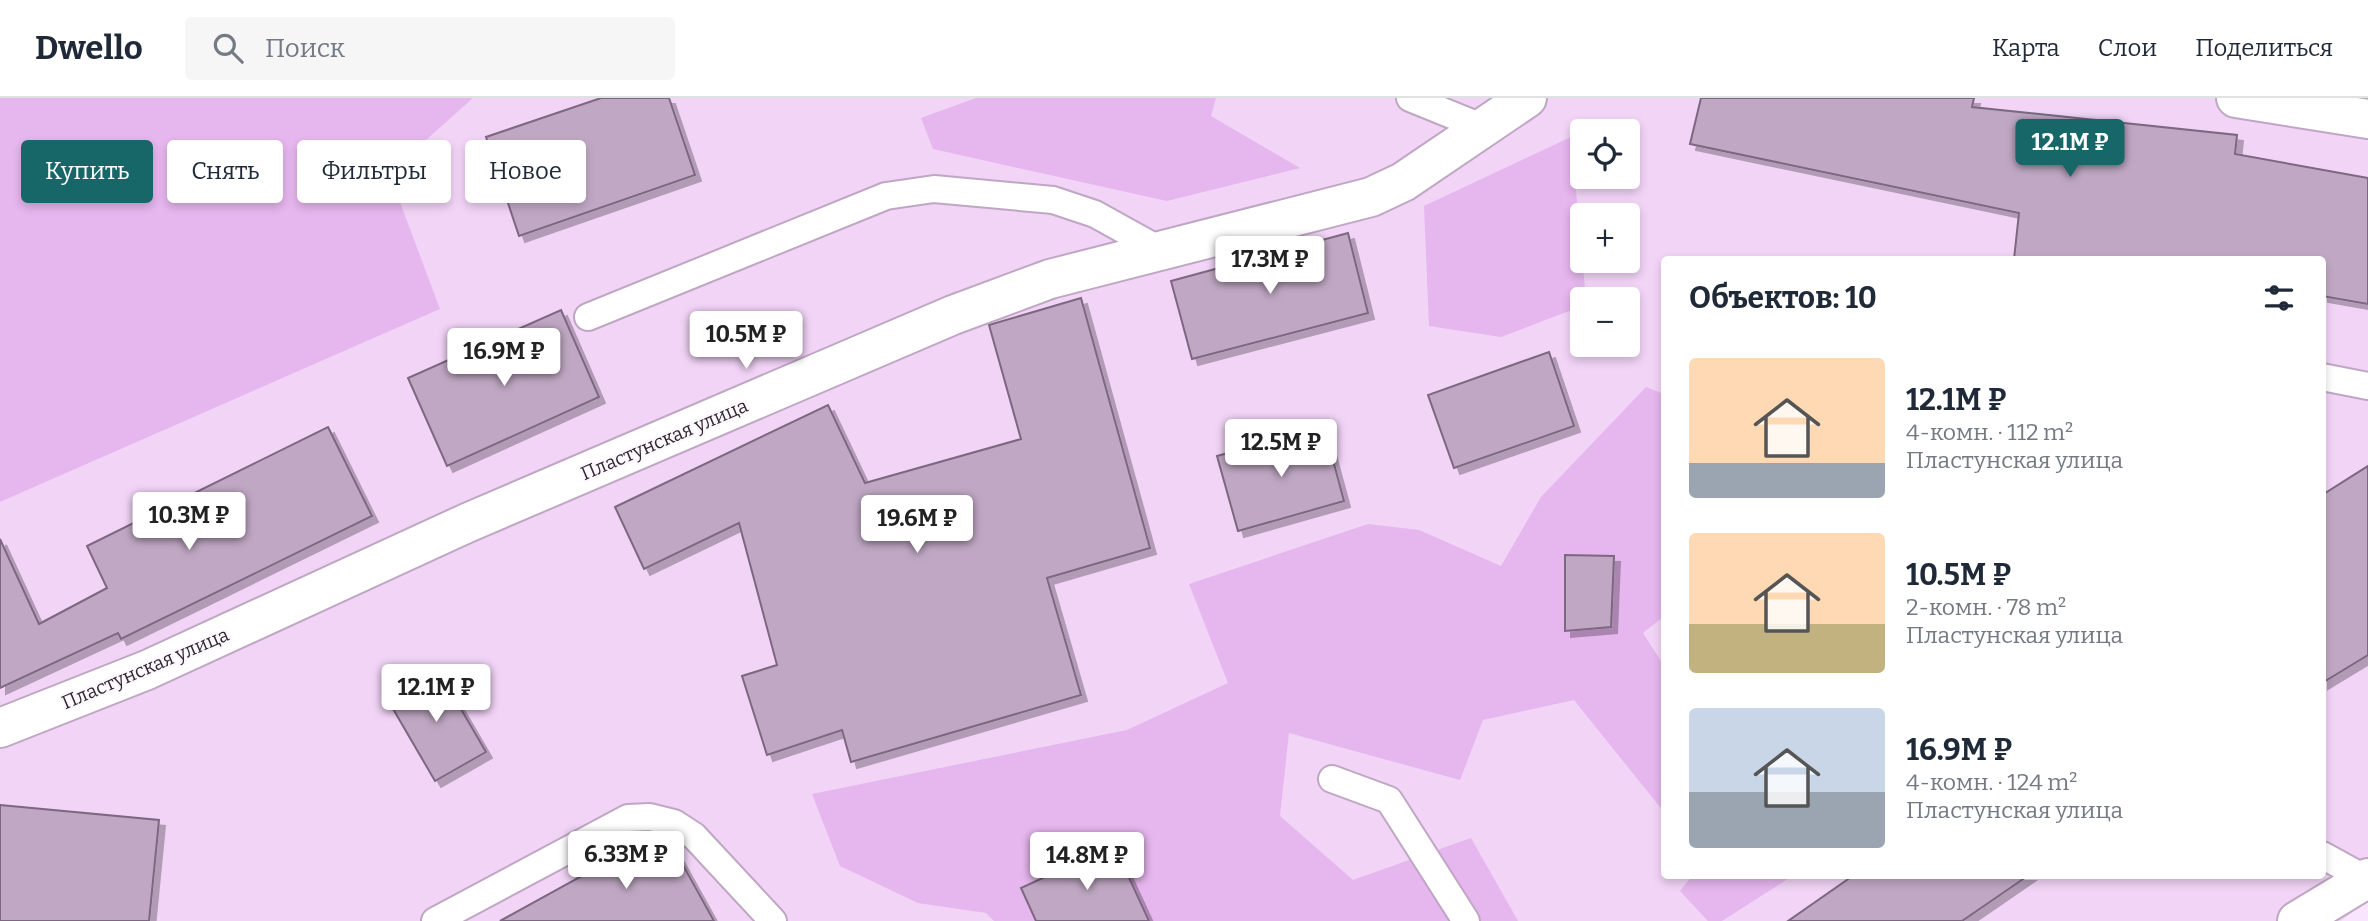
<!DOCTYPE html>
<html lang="ru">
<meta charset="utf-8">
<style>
body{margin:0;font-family:Bitter,serif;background:#f6f6f7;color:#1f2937;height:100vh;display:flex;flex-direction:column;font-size:26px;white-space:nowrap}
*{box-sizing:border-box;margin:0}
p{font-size:23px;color:#747a83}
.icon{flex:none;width:38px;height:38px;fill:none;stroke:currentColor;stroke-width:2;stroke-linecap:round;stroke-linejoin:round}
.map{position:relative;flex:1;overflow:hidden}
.panel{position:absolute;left:1661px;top:158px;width:665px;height:623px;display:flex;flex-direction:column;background:#fff;border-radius:7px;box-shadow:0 4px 10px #0003}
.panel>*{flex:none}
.banner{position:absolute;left:21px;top:42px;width:665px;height:63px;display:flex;gap:14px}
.controls{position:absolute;left:1570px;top:21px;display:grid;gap:14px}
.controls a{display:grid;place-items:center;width:70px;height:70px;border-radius:7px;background:#fff;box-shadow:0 4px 10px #0003;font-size:35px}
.price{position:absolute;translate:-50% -60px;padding:0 16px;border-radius:7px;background:#fff;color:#222;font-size:23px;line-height:46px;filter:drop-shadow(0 2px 4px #0008)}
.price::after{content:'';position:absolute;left:50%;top:42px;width:21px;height:16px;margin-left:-10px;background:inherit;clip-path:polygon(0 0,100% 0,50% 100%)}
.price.selected{background:#176668;color:#fff}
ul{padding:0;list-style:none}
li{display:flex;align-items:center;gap:21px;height:175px;padding:0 28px}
li span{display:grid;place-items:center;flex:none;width:196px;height:140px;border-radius:7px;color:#555}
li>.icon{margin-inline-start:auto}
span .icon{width:84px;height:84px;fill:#fffc;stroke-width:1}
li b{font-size:30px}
h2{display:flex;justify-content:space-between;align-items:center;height:84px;padding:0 28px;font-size:30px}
.chip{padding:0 24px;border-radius:7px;background:#fff;box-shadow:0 4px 10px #0003;font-size:24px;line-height:63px}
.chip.selected{background:#176668;color:#fff}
header{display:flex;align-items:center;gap:42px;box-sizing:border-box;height:98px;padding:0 35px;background:#fff;border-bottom:2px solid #e0e1e3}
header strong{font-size:33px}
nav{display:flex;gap:38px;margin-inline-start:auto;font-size:24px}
.search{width:490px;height:63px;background:#f6f6f7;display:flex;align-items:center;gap:18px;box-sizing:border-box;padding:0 24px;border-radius:7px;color:#747a83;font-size:26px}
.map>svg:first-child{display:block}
</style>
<header>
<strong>Dwello</strong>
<div class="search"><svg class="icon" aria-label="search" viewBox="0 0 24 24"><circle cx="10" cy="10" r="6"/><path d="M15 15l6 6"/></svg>Поиск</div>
<nav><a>Карта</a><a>Слои</a><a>Поделиться</a></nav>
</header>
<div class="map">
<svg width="2368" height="823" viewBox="0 0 2368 823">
<defs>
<filter id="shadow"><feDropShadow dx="6" dy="6" stdDeviation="0" flood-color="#0004"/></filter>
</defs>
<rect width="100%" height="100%" fill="#f9e5fd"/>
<path fill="#f2d4f7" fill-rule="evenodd" d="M 473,0 L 2368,0 L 2368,802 L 2341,823 L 0,823 L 0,404 L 440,211 L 388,74 ZM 1582,33 L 1628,33 L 1628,79 L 1582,79 ZM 1582,117 L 1628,117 L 1628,163 L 1582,163 ZM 1664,161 L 2322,161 L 2322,777 L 1664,777 ZM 1582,201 L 1628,201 L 1628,247 L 1582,247 Z"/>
<g fill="#e6b6ee">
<path d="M 0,0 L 473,0 L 389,75 L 440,211 L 0,404 Z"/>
<path d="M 976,0 L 1216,0 L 1211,18 L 1300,70 L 1167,103 L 933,51 L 921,20 Z"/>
<path d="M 1571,39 L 1586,201 L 1582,201 L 1582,208 L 1501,239 L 1429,228 L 1424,108 Z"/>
<path d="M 1646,289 L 1664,296 L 1664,518 L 1643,535 L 1664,568 L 1664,714 L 1574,602 L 1483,622 L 1460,682 L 1289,635 L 1280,718 L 1353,782 L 1471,740 L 1518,823 L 994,823 L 986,815 L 918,805 L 840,768 L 812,696 L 1127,632 L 1228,585 L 1189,486 L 1368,426 L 1419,432 L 1501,468 L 1541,399 Z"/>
<path d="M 1693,777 L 1794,777 L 1722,823 L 1708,823 L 1680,793 Z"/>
</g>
<g fill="#c0a8c4" stroke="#7d6781" stroke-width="2" filter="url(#shadow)">
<path d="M 601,0 L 669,0 L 695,77 L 519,138 L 486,39 Z"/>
<path d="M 1701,0 L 1974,0 L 1972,9 L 2237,37 L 2235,56 L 2368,80 L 2368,206 L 2322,198 L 2322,161 L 2014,161 L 2019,115 L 1690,46 Z"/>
<path d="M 1348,135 L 1368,215 L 1192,261 L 1171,183 Z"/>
<path d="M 1081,200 L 1150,450 L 1047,480 L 1081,597 L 851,664 L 842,632 L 767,657 L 742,578 L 777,567 L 739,425 L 644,471 L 615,409 L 828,307 L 865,385 L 1021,341 L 989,227 Z"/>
<path d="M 561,212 L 599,299 L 447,368 L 408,280 Z"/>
<path d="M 1549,254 L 1574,328 L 1454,370 L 1428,297 Z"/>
<path d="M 328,329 L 372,418 L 121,541 L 118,535 L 0,590 L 0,441 L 39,526 L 107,490 L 87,448 Z"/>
<path d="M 1324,329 L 1344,403 L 1238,433 L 1217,358 Z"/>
<path d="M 2368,368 L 2368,557 L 2322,585 L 2322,397 Z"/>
<path d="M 1565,457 L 1614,458 L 1611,529 L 1565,533 Z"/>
<path d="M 436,568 L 486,654 L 435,683 L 385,597 Z"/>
<path d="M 0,707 L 159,722 L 149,823 L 0,823 Z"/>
<path d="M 656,737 L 668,740 L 714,823 L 500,823 Z"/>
<path d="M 1114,747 L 1149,823 L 1036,823 L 1021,790 Z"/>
<path d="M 1854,777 L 2029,777 L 1962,823 L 1788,823 Z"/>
</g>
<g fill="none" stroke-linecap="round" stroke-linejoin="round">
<defs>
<g id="service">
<path d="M 1410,0 L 1484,30"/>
<path d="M 588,219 L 886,98 L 934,91 L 1053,102 L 1095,116 L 1160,152"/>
<path d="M 2322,279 L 2368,288"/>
<path d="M 1332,681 L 1389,702 L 1466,823"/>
<path d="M 2322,757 L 2366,781"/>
<path d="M 435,823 L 628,720 L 650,719 L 674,725 L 694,738 L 773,823"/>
</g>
<g id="minor">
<path d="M 2236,0 L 2368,21"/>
<path d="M 0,630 L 147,572 L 467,425 L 953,217 L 1050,181 L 1371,99 L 1403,84 L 1527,0"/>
<path d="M 2297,823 L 2368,780"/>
</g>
</defs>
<use href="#service" stroke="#bfa7c3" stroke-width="30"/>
<use href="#minor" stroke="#bfa7c3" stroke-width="42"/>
<use href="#service" stroke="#fff" stroke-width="26"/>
<use href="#minor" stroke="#fff" stroke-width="38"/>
</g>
<g text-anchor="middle" stroke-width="5" stroke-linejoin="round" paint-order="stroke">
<g font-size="19" fill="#302631" stroke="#fdf8fe">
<text transform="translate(664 341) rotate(-23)" y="7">Пластунская улица</text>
<text transform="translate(145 570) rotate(-23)" y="7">Пластунская улица</text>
</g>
</g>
</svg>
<div class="controls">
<a><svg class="icon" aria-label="locate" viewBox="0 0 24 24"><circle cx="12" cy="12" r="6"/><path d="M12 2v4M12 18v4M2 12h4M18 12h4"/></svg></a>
<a>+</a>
<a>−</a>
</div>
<b class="price selected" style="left:2070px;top:81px">12.1M ₽</b>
<b class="price" style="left:1270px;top:198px">17.3M ₽</b>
<b class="price" style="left:746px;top:273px">10.5M ₽</b>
<b class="price" style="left:504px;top:290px">16.9M ₽</b>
<b class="price" style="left:1281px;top:381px">12.5M ₽</b>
<b class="price" style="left:189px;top:454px">10.3M ₽</b>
<b class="price" style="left:917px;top:457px">19.6M ₽</b>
<b class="price" style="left:436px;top:626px">12.1M ₽</b>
<b class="price" style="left:626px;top:793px">6.33M ₽</b>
<b class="price" style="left:1087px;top:794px">14.8M ₽</b>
<div class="banner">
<a class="chip selected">Купить</a>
<a class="chip">Снять</a>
<a class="chip">Фильтры</a>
<a class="chip">Новое</a>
</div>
<section class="panel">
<h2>Объектов: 10<svg class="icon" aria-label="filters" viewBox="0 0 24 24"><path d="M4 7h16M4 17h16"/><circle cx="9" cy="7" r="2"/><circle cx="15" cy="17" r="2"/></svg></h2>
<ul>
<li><span style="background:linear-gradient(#ffd9b3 75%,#9aa5b1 0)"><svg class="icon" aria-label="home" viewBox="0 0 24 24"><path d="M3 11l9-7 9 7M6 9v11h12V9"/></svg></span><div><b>12.1M ₽</b><p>4-комн. · 112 m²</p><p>Пластунская улица</p></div></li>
<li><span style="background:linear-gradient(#ffd9b3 65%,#c2b280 0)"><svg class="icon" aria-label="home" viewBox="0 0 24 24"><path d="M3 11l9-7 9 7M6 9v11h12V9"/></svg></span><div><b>10.5M ₽</b><p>2-комн. · 78 m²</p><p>Пластунская улица</p></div></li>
<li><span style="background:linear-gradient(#c9d6e8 60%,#9aa5b1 0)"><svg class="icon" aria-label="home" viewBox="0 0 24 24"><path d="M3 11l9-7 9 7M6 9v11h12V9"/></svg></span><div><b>16.9M ₽</b><p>4-комн. · 124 m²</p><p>Пластунская улица</p></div></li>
</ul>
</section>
</div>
